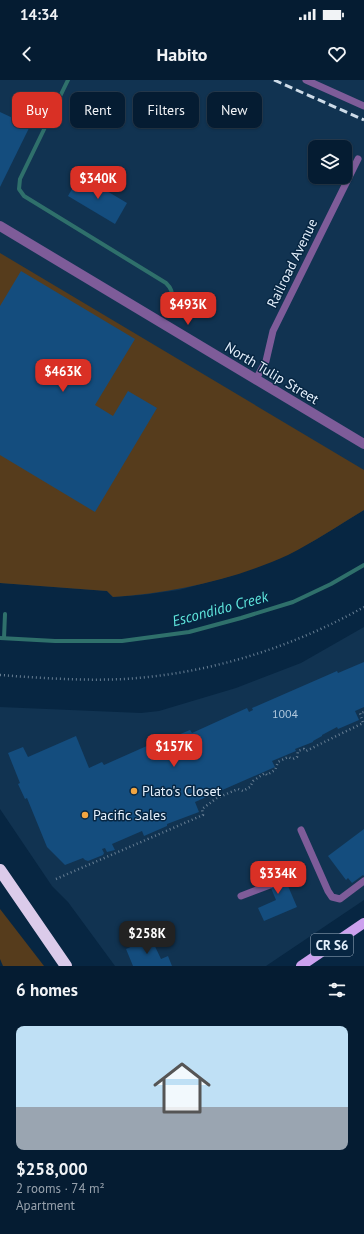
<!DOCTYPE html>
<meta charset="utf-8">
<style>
body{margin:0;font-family:"PT Sans",sans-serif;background:#13293e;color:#f1f3f6;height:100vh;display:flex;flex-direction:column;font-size:15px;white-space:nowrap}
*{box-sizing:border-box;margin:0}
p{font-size:13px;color:#97a1ac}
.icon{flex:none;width:22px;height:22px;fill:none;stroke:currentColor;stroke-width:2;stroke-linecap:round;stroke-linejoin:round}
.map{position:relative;height:886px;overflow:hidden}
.sheet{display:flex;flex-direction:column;background:#051c32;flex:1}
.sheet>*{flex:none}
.top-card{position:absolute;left:12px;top:12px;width:340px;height:36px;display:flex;gap:8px}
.fabs{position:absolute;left:308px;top:60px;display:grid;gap:8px}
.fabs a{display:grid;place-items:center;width:44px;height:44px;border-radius:8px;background:#051c32;box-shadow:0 1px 3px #0004,0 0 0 1px #263a4d;font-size:20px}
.price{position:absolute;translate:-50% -34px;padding:0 9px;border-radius:8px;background:#d93025;color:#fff;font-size:13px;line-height:26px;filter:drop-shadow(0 1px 2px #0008)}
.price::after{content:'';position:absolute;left:50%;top:24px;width:12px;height:9px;margin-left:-6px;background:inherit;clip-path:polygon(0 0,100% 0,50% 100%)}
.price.on{background:#222;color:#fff}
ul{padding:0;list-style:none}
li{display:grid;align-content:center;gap:8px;height:212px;padding:0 16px}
li span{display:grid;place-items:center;height:124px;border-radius:8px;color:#555}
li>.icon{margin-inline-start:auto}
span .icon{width:72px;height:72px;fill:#fffc;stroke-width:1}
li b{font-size:17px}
h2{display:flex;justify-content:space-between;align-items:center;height:48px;padding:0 16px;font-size:17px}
.chip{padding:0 14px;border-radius:8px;background:#051c32;box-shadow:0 1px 3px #0004,0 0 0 1px #263a4d;font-size:14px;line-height:36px}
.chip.on{background:#d93025;color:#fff}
.status{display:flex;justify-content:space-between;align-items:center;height:28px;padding:0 20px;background:#051c32;direction:ltr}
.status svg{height:11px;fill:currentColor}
header{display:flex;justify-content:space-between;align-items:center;height:52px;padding:0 16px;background:#051c32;font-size:18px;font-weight:700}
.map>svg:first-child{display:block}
</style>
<div class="status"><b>14:34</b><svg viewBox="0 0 49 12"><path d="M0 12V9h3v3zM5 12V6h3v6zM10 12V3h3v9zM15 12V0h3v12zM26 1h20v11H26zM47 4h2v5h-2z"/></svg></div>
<header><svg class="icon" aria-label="back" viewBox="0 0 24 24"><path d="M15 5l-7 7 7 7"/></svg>Habito<svg class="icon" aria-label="heart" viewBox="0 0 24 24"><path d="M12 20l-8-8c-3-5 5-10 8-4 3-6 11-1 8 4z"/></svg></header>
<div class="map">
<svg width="364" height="886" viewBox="0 0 364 886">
<rect width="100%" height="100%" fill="#072642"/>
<g fill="#113351" fill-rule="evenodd">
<path d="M 0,0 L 364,0 L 364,430 L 317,459 L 287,475 L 231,496 L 179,510 L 142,515 L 113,517 L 107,511 L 0,503 ZM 315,67 L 345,67 L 345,97 L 315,97 Z"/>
<path d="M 364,547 L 364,820 L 266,886 L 115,886 L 68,822 L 52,806 L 0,729 L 0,627 L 141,633 L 159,631 L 236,608 L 301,583 Z"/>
</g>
<g fill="#563c1c">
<path d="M 0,173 L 364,390 L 364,430 C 339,445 314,462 288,475 C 233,500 173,513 113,517 L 107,511 L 0,503 Z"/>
<path d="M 0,829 L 44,886 L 3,886 L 0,879 Z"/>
</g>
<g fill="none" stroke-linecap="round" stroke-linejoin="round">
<g stroke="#2f706b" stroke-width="4">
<path d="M 68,0 L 20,99 L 19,109 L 24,116 L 166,203 C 171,208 173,212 171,219"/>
<path d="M 0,558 L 55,561 L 122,561 L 189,552 L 241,538 L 293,522 L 331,504 L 364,485"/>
<path d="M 4,558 L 5,534"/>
</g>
</g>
<g fill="#144d7e">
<path d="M 0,32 L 30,46 L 0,107 Z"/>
<path d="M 80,95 L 127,123 L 115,144 L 68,116 Z"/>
<path d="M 21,191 L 135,259 L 95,325 L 113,336 L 128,311 L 157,328 L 95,432 L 0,375 L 0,226 Z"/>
<path d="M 364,582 L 364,627 L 355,631 L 359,640 L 338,649 L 337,647 L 322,655 L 322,656 L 313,661 L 313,662 L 295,669 L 296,671 L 272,681 L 275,687 L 195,722 L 199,732 L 167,744 L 167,746 L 144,756 L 142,751 L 112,764 L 115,770 L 107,772 L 105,768 L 102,769 L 104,773 L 103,775 L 88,781 L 85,780 L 83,778 L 65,785 L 47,767 L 27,718 L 25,719 L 18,704 L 20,703 L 8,673 L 23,667 L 28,677 L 76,656 L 89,688 L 102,682 L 104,685 L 167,657 L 169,662 L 179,658 L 178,655 L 190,650 L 192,653 L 247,628 L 249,632 L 253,630 L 252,628 L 337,591 L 338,593 Z"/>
<path d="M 364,749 L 364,796 L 363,795 L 352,803 L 348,798 L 346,800 L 328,776 Z"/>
<path d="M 279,785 L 297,827 L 264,841 L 258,828 L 276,820 L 264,791 Z"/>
<path d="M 151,858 L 161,879 L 168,876 L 172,886 L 133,886 L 126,869 Z"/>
</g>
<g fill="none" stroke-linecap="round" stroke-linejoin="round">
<g stroke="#687f94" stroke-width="2.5" stroke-dasharray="1 3" stroke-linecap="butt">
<path d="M 0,595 C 41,598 83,601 124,599 C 208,594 291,568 364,527"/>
<path d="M 56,799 L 203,735 L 202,729 L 217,718 L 238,709 L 243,711 L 250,707 L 253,701 L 265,693 L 267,695 L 275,690 L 278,682 L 288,677 L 293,679 L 297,677 L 298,671 L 304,669 L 306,671 L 363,643 L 360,633 L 364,632"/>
</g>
<g stroke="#7e5c99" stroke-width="7">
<path d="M 306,0 L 364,26"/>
<path d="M 256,299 L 266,281 L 273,251 L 358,79"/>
<path d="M 301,750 L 328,811 L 332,817 L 340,819 L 364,801"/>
<path d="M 284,798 L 299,792"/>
<path d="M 241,816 L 270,805"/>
</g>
<path stroke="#7e5c99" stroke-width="10" d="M 0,146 L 364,364"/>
<path stroke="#cca1ee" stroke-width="10" d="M 301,886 L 364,843"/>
<path stroke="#dbcbea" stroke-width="12" d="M 0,790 L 66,886"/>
<path stroke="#cddbe8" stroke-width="3" stroke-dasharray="8 4" stroke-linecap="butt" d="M 274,0 L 364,40"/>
</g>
<g fill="#f2a541" stroke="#072642" stroke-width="1.5">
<circle cx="134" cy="711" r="4"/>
<circle cx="85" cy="735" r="4"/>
</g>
<g text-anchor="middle" stroke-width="3" stroke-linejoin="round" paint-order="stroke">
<g font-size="12" fill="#b1c8dd">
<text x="285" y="638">1004</text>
</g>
<rect fill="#072642" stroke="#a2b4c5" stroke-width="1" x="311" y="854" width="42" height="22" rx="3"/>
<g font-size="13" font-weight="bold" fill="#e5f1fd">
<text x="332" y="870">CR S6</text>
</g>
<g font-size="14" fill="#e5f1fd" stroke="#072642">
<text transform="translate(292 183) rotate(-64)" y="5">Railroad Avenue</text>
<text transform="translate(272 293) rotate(31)" y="5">North Tulip Street</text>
</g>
<g font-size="14" fill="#e5f1fd" stroke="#072642" text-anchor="start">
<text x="142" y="716">Plato's Closet</text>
<text x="93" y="740">Pacific Sales</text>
</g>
<g font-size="15" font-style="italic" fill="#5fe6dd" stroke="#072642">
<text transform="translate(220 529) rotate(-15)" y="5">Escondido Creek</text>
</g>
</g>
</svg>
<div class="fabs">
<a><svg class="icon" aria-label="layers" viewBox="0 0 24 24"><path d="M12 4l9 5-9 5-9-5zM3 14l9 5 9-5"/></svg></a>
</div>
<b class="price" style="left:98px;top:120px">$340K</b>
<b class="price" style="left:188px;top:246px">$493K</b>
<b class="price" style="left:63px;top:313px">$463K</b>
<b class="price" style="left:174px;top:688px">$157K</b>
<b class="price" style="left:278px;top:815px">$334K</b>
<b class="price on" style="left:147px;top:875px">$258K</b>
<div class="top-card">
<a class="chip on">Buy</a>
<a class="chip">Rent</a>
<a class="chip">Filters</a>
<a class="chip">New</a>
</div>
</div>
<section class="sheet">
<h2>6 homes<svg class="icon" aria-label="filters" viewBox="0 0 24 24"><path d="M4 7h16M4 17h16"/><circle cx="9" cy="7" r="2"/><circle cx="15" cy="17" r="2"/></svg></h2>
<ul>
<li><span style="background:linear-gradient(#bfe0f5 65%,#9aa5b1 0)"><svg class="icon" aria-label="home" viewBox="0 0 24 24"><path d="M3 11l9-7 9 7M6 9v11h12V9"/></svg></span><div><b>$258,000</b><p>2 rooms · 74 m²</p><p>Apartment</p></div></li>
</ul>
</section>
